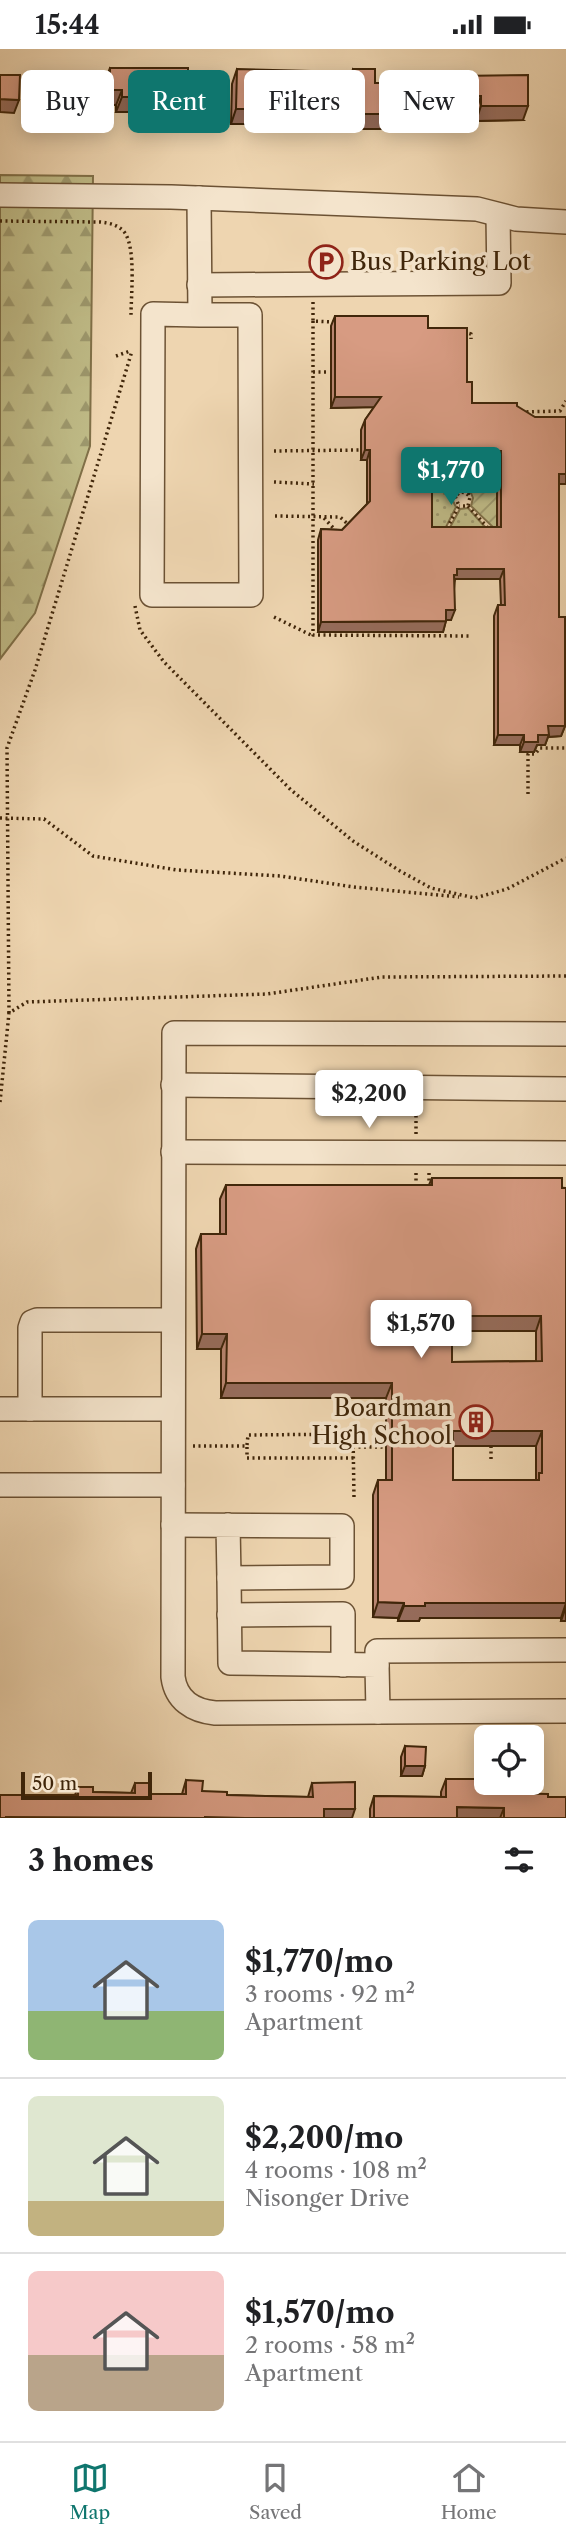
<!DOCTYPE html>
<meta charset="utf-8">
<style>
body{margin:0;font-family:"Libre Caslon Text",serif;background:#f2f2f2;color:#202124;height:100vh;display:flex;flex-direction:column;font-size:26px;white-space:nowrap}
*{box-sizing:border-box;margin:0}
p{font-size:23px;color:#757577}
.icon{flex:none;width:38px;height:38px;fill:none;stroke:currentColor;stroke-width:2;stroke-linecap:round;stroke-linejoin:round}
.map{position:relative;height:1769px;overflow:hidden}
.details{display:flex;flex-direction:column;background:#fff;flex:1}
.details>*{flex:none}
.banner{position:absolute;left:21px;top:21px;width:525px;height:63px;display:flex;gap:14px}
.tools{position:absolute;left:474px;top:1676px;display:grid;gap:14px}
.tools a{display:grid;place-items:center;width:70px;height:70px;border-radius:10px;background:#fff;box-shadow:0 4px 18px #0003;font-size:35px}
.scale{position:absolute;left:21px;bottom:18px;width:131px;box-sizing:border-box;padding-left:7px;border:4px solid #40260a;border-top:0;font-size:19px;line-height:24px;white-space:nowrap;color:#40260a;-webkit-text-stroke:5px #f4e4cc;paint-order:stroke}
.price{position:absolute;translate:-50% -60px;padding:0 16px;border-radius:7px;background:#fff;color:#222;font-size:23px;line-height:46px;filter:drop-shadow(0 2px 4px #0008)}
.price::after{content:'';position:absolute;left:50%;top:42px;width:21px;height:16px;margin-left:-10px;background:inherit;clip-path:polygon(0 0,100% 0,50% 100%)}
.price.on{background:#0f766e;color:#fff}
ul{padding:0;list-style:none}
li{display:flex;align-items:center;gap:21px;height:175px;padding:0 28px}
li+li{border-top:2px solid #e0e0e0}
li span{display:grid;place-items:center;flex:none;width:196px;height:140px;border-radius:10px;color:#555}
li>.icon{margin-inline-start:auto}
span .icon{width:84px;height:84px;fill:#fffc;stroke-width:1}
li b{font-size:30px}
h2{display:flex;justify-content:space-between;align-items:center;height:84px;padding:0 28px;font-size:30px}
.pill{padding:0 24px;border-radius:10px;background:#fff;box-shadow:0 4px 18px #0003;font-size:24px;line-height:63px}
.pill.on{background:#0f766e;color:#fff}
.status{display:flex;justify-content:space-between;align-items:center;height:49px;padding:0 35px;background:#fff;direction:ltr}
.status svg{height:19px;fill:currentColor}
.tab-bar{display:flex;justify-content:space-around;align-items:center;height:98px;border-top:2px solid #e0e0e0;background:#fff;font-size:19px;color:#757577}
.tab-bar a{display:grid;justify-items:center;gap:4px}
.tab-bar .on{color:#0f766e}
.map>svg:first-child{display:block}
</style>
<div class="status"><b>15:44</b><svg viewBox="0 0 49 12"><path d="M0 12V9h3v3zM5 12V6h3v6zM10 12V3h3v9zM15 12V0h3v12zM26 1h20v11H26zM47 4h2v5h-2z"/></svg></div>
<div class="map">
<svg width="566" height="1769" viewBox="0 0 566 1769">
<defs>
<pattern id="grass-dots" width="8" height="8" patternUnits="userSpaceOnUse" patternTransform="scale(1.75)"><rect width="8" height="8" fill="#bfbb87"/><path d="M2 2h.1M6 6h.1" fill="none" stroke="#9d986d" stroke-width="1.8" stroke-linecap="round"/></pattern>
<pattern id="forest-firs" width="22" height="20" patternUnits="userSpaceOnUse" patternTransform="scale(1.75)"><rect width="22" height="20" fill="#bfbb87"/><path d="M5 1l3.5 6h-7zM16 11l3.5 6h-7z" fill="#9d986d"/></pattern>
<pattern id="garden-furrows" width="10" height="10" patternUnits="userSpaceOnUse" patternTransform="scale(1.75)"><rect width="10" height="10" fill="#bfbb87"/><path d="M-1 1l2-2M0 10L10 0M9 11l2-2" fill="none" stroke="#9d986d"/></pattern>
</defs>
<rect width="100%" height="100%" fill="#eed5b0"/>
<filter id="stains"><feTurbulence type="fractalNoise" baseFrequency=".00286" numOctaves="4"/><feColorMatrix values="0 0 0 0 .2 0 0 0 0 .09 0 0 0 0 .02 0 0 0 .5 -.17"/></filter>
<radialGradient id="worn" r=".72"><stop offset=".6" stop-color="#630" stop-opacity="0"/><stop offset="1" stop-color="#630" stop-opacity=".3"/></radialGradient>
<g fill="url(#grass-dots)" stroke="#807048" stroke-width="2">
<path d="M 429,417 L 454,444 L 453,452 L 456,458 L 441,488 L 429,488 Z"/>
<path d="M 468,459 L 494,488 L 448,482 L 460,460 Z"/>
</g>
<path fill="url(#forest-firs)" stroke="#807048" stroke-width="2" d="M 0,126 L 93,127 L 90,397 L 35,564 L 0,610 Z"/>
<g fill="url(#garden-furrows)" stroke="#807048" stroke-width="2">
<path d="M 496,412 L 467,442 L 457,442 L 431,413 Z"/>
<path d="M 497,416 L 497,482 L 471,457 L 473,449 L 471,444 Z"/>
</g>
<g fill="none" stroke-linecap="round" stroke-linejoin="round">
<defs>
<g id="minor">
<path d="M 0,146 L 171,148 L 477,160 L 516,170 L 566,173"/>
<path d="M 199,149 L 200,266 L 153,265 L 152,546 L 251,546 L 250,266 L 200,266"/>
<path d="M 199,236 L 499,234 L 498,166"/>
<path d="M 566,985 L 174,984 L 173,1628 C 176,1651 193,1662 215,1664 L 566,1662"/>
<path d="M 173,1036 L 566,1040"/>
<path d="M 173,1103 L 566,1104"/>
<path d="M 0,1360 L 172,1360"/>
<path d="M 30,1360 L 30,1279 L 32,1273 L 37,1271 L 172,1271"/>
<path d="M 0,1436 L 173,1436"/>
<path d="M 173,1476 L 342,1477 L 342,1528 L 229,1529 L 228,1476"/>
<path d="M 229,1529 L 230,1614 L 377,1616 L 378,1663"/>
<path d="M 229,1566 L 343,1565 L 343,1616"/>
<path d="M 377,1616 L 377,1602 L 566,1601"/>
</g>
</defs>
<use href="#minor" stroke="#6c5234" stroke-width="26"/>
<g stroke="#40260a" stroke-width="3.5" stroke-dasharray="2 3.5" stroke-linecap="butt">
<path d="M 0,172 L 100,173 C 110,174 119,176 125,184 C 136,201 131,246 131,266"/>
<path d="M 313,253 L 313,272 L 335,273"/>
<path d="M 313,272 L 313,586 L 471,587"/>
<path d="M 464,283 L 471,285 L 471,290"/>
<path d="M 116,307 L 130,302"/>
<path d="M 313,323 L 328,323"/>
<path d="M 521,363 L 560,362 L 566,352"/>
<path d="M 274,402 L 361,401"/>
<path d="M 430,414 L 457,445"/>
<path d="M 274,433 L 314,435"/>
<path d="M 468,445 L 497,412"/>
<path d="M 468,457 L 488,479"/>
<path d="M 275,467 L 340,468 L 350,477"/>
<path d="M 324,469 L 338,484"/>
<path d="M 447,479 L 459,457 L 455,447 L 461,443 L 466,444 L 470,448 L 468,457 L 459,457"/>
<path d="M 135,557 L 140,581 L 164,613 L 291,741 L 353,792 L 400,822 L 431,839 L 475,849 L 507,840 L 566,809"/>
<path d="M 274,568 L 313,587"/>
<path d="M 528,745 L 528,705 L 535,705 L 540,699 L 566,699"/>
<path d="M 0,769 L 44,770 L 93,807 L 177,821 L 280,827 L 354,838 L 459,848"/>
<path d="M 9,964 L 7,699 L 35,621 L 132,302"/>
<path d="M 0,1053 L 9,964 L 27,953 L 267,945 L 382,928 L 566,927"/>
<path d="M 416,1085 L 416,1058"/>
<path d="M 416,1124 L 416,1140"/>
<path d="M 429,1124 L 429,1140"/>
<path d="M 247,1396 L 248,1386 L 353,1385 L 354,1449"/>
<path d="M 193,1397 L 247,1397 L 247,1409 L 354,1409"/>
<path d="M 491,1397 L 491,1413"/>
<path d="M 353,1398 L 386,1398"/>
</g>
<use href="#minor" stroke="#f4e4cc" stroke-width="23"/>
</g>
<g fill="#b98570" stroke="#40260a" stroke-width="2" fill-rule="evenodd">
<path d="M 110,19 L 183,63 L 116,63 L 116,56 L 104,56 L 104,34 Z"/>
<path d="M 237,20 L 304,62 L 301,62 L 297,73 L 254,73 L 253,75 L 231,75 L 232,35 Z"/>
<path d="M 353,20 L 375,34 L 409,80 L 348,80 L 348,35 Z"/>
<path d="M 458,27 L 523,71 L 476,72 L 476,62 L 453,62 L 453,42 Z"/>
<path d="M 335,267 L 428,279 L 467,333 L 472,354 L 517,357 L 566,435 L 559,435 L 559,568 L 565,677 L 561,687 L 548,688 L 545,696 L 537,696 L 534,703 L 520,703 L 520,696 L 494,696 L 494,567 L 498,556 L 501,556 L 500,530 L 455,530 L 451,571 L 446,571 L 443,583 L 318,583 L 318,491 L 321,480 L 342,481 L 367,455 L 367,411 L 361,411 L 361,381 L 365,371 L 374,358 L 331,359 L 331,277 ZM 497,412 L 497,478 L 432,478 L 432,413 Z"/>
<path d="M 432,1129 L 566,1139 L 566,1572 L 561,1572 L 561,1569 L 420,1569 L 419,1572 L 398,1572 L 398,1569 L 373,1568 L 373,1446 L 378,1431 L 386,1431 L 386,1349 L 221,1349 L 221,1300 L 197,1300 L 196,1200 L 201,1185 L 220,1185 L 220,1150 L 226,1136 L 429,1136 ZM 452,1282 L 536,1282 L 536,1312 L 452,1313 ZM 453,1397 L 536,1397 L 536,1431 L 453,1431 Z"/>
<path d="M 405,1697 L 425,1717 L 422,1727 L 401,1727 L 401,1708 Z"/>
<path d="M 446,1730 L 491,1744 L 548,1748 L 566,1769 L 370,1769 L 370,1760 L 374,1747 L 441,1748 L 441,1743 Z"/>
<path d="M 186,1731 L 202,1742 L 227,1746 L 308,1748 L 312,1734 L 355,1760 L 75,1746 L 78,1738 L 93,1743 L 131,1744 L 135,1734 L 150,1745 L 182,1745 Z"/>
</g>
<g fill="#966c5b" stroke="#40260a" stroke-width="2">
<path d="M 110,41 L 122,41 L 116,56 L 104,56 Z"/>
<path d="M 303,47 L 309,47 L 304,62 L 301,62 L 297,73 L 254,73 L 253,75 L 231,75 L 236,60 L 259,58 Z"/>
<path d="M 458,47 L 481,47 L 476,62 L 453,62 Z"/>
<path d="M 122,48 L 188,48 L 183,63 L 116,63 Z"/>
<path d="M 0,50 L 19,51 L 14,64 L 0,63 Z"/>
<path d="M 481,57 L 528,57 L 523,71 L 476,72 Z"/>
<path d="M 353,65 L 414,65 L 409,80 L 348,80 Z"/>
<path d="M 335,348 L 381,348 L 377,358 L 331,359 Z"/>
<path d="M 365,401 L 370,401 L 367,411 L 361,411 Z"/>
<path d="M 432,402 L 501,402 L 497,412 L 429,413 Z"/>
<path d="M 559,425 L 566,425 L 566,435 L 556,435 Z"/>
<path d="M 457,520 L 504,520 L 500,530 L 455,530 L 453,536 L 454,526 Z"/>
<path d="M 446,561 L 455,561 L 451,571 L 442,571 Z"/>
<path d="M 446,572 L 443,583 L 318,583 L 321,573 Z"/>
<path d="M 548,677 L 565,677 L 561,687 L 548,688 L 545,696 L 537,696 L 534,703 L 520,703 L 524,693 Z"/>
<path d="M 498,686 L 524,686 L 520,696 L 494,696 Z"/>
<path d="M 452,1267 L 541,1267 L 536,1282 L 447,1282 Z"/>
<path d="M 202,1285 L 227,1285 L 221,1300 L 197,1300 Z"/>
<path d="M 226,1334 L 392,1334 L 386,1349 L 221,1349 Z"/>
<path d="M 453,1382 L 542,1382 L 536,1397 L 447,1397 Z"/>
<path d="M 378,1553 L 404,1554 L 398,1569 L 373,1568 Z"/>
<path d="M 425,1554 L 566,1554 L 561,1569 L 420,1569 L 419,1572 L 398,1572 L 404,1557 Z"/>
<path d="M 566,1558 L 566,1572 L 561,1572 Z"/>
<path d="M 405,1717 L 425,1717 L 422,1727 L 401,1727 Z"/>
<path d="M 457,1758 L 504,1759 L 500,1769 L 453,1769 Z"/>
<path d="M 324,1760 L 355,1760 L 352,1769 L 321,1769 Z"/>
</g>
<g fill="#d79b82" stroke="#40260a" stroke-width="2" fill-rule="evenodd">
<path d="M 110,19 L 188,19 L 188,48 L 122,48 L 122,41 L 110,41 Z"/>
<path d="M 237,20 L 310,22 L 309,47 L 303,47 L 303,58 L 259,58 L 259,60 L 236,60 Z"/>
<path d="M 353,20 L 375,20 L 375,34 L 414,34 L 414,65 L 353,65 Z"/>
<path d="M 0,26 L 20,26 L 19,51 L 0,50 Z"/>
<path d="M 528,26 L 528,57 L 481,57 L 481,47 L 458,47 L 458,27 Z"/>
<path d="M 335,267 L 428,267 L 428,279 L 467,279 L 467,333 L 472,333 L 472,354 L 517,354 L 517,357 L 535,368 L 566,368 L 566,425 L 559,425 L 559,568 L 565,568 L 565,677 L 548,677 L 549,686 L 538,686 L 538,693 L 524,693 L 524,686 L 498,686 L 498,556 L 505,556 L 504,520 L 457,520 L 457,526 L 454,526 L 455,561 L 446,561 L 446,572 L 321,573 L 321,480 L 342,481 L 370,452 L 370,401 L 365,401 L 365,371 L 381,348 L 335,348 ZM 432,402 L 501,402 L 501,478 L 432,478 Z"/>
<path d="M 432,1129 L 562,1129 L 562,1139 L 566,1139 L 566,1554 L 425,1554 L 425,1557 L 404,1557 L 404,1554 L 378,1553 L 378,1431 L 392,1431 L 392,1334 L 226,1334 L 227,1285 L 202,1285 L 201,1185 L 226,1185 L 226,1136 L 432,1136 ZM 452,1267 L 541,1267 L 542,1312 L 452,1313 ZM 453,1382 L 542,1382 L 542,1424 L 539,1424 L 539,1431 L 453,1431 Z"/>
<path d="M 405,1697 L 426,1698 L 425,1717 L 405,1717 Z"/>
<path d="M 446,1730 L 486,1730 L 486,1734 L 491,1734 L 491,1744 L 548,1745 L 548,1748 L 566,1748 L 566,1769 L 504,1769 L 504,1759 L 457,1758 L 457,1769 L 374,1769 L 374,1747 L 446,1748 Z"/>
<path d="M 186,1731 L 203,1732 L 202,1742 L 227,1743 L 227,1746 L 313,1748 L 312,1734 L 355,1733 L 355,1760 L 324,1760 L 324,1769 L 245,1769 L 205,1768 L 205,1769 L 6,1768 L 6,1769 L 0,1769 L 0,1746 L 78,1746 L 78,1738 L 93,1738 L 93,1743 L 135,1744 L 135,1734 L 150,1734 L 150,1745 L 186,1745 Z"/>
</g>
<defs>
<symbol id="parking-ring" viewBox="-11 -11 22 22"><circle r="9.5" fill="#f4e4cc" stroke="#8f2418" stroke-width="1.5"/><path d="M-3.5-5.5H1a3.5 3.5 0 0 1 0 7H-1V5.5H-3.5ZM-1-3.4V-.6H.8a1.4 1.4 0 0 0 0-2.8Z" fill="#8f2418"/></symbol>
<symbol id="building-ring" viewBox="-11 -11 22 22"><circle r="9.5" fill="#f4e4cc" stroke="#8f2418" stroke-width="1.5"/><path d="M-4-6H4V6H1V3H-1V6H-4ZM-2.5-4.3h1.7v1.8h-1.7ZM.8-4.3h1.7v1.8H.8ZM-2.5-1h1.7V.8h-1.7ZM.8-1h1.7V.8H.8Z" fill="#8f2418"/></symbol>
</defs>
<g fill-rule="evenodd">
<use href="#parking-ring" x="307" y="194" width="38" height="38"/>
<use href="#building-ring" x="457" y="1354" width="38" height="38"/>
</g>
<g text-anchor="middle" stroke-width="7" stroke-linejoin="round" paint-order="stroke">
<g font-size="24" fill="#40260a" stroke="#f4e4cc" text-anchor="start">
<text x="350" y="221">Bus Parking Lot</text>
<text x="452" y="1367" text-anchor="end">Boardman<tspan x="452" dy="28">High School</tspan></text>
</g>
</g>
<rect width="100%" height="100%" filter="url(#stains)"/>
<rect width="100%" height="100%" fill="url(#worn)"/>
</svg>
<div class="tools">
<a><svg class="icon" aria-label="locate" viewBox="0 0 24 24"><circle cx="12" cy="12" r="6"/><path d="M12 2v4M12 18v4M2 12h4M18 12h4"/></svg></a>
</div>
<div class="scale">50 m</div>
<b class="price on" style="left:451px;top:458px">$1,770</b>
<b class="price" style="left:369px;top:1081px">$2,200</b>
<b class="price" style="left:421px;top:1311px">$1,570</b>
<div class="banner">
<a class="pill">Buy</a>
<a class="pill on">Rent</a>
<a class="pill">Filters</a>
<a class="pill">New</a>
</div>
</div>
<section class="details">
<h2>3 homes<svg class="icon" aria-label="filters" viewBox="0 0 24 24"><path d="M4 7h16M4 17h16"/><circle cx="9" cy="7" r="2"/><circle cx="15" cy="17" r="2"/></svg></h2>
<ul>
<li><span style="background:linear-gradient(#a9c7e8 65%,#8fb573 0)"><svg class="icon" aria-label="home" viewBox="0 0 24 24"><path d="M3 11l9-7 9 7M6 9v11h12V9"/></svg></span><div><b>$1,770/mo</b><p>3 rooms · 92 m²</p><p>Apartment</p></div></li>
<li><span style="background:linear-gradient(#dfe7d0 75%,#c2b280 0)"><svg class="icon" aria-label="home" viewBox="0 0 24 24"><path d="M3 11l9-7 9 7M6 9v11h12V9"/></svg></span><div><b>$2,200/mo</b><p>4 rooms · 108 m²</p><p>Nisonger Drive</p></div></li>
<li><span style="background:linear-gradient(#f6c9c9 60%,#b9a48a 0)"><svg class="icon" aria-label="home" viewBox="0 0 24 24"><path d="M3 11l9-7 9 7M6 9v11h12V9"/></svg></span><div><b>$1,570/mo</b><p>2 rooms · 58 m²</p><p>Apartment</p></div></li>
</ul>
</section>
<nav class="tab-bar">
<a class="on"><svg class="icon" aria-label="map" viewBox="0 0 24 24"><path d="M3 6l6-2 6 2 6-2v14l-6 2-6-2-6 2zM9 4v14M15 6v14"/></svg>Map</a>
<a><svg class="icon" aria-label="saved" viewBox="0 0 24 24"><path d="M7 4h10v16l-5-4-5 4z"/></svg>Saved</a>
<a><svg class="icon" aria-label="home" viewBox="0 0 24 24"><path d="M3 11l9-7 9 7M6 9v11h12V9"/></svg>Home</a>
</nav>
